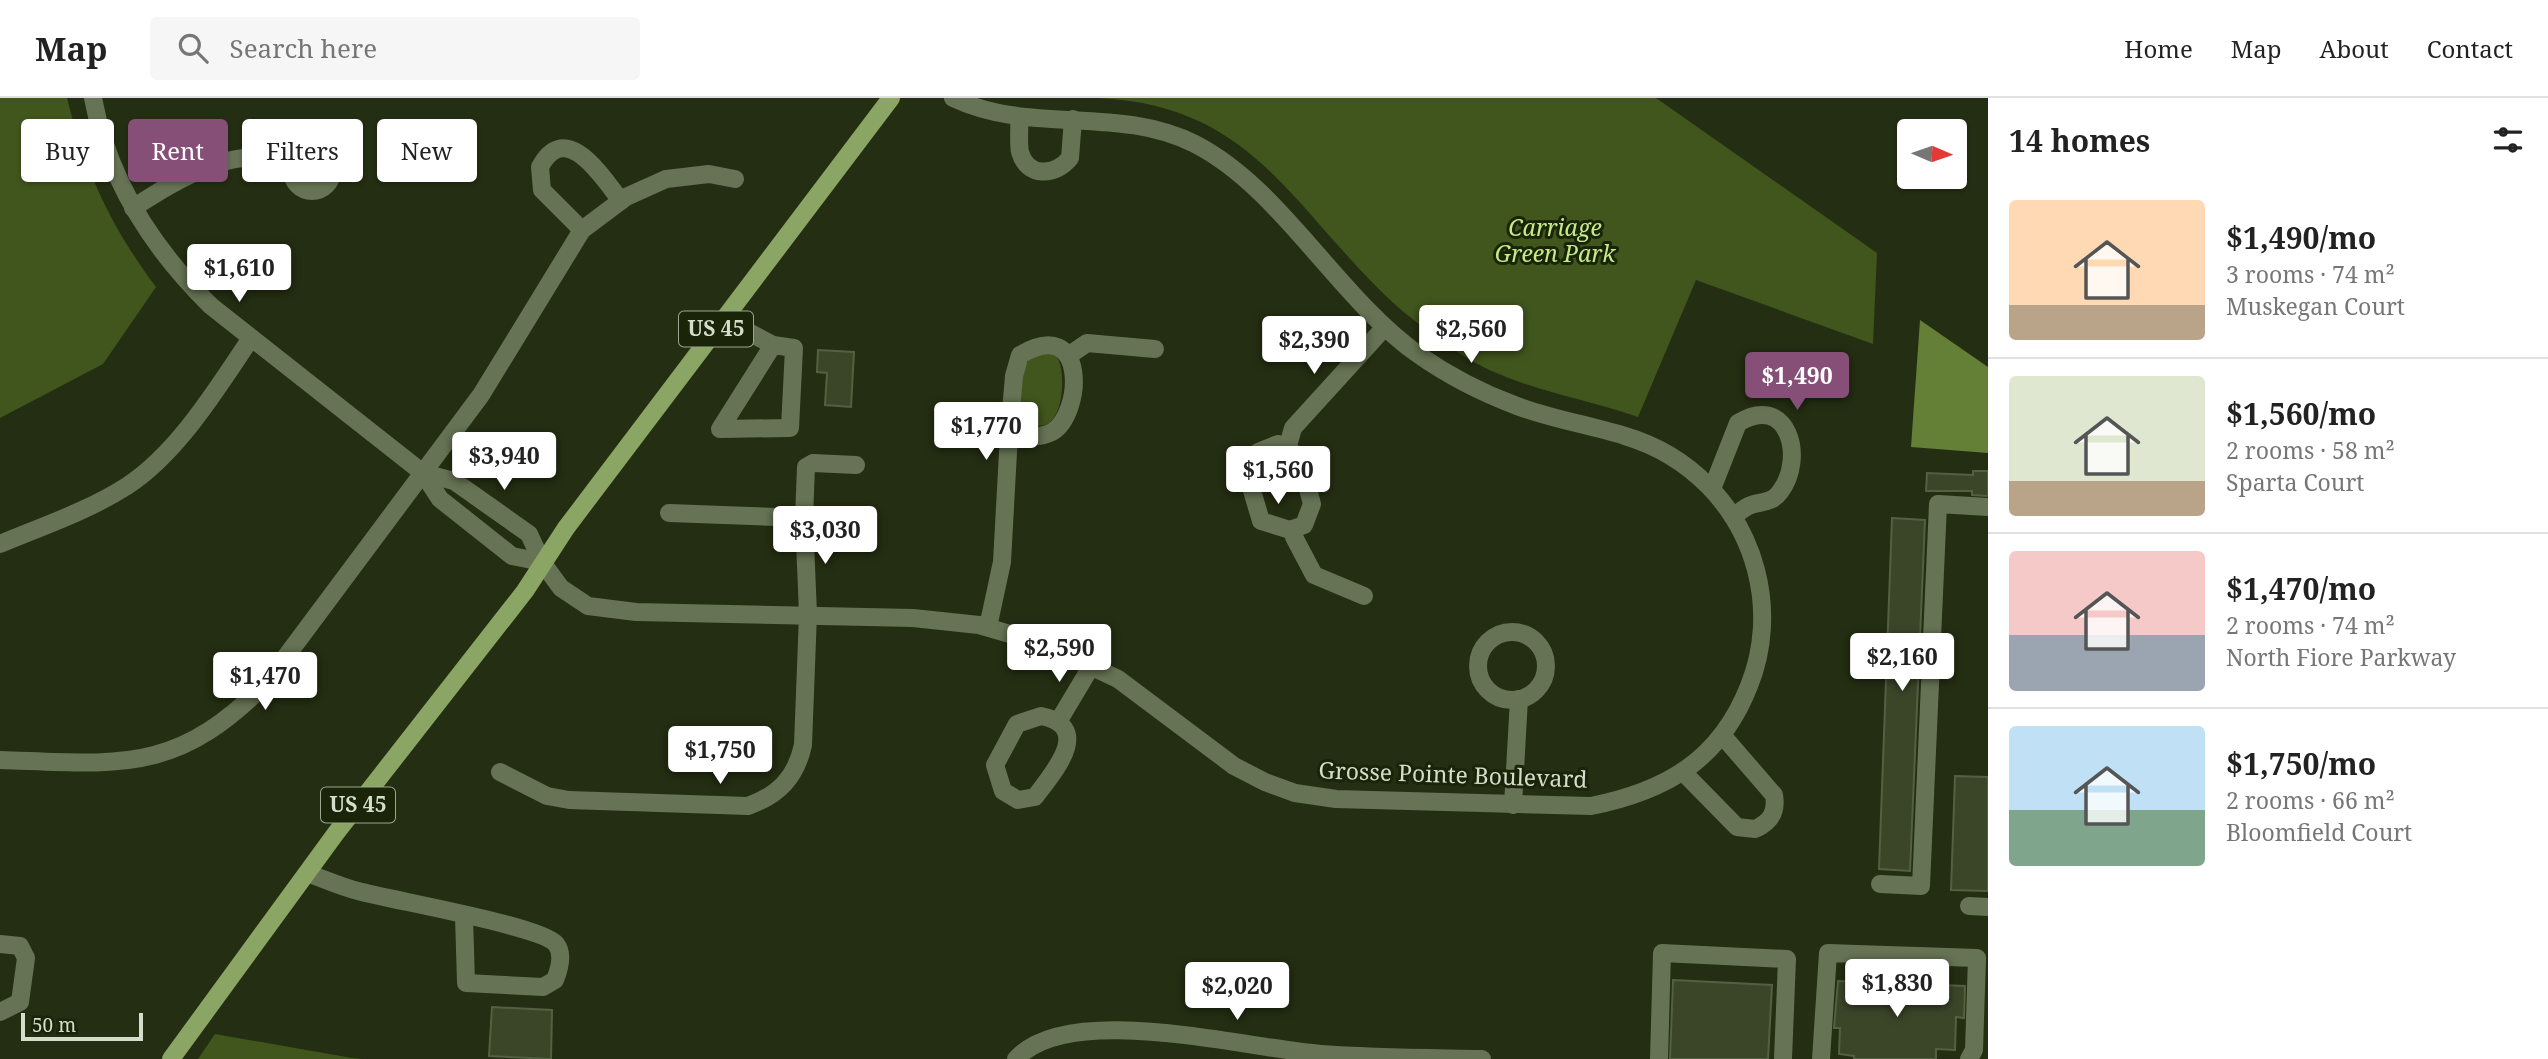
<!DOCTYPE html>
<meta charset="utf-8">
<style>
body{margin:0;font-family:"Noto Serif",serif;background:#f6f6f6;color:#222;height:100vh;display:flex;flex-direction:column;font-size:26px;white-space:nowrap}
*{box-sizing:border-box;margin:0}
p{font-size:23px;color:#767676}
.icon{flex:none;width:38px;height:38px;fill:none;stroke:currentColor;stroke-width:2;stroke-linecap:round;stroke-linejoin:round}
.map{position:relative;flex:1;overflow:hidden}
.side{display:flex;flex-direction:column;background:#fff;width:560px}
.side>*{flex:none}
.guide{position:absolute;left:21px;top:21px;width:665px;height:63px;display:flex;gap:14px}
.needle{width:46px;rotate:92deg}
.fabs{position:absolute;left:1897px;top:21px;display:grid;gap:14px}
.fabs a{display:grid;place-items:center;width:70px;height:70px;border-radius:7px;background:#fff;box-shadow:0 2px 5px #0004;font-size:35px}
.scale{position:absolute;left:21px;bottom:18px;width:122px;box-sizing:border-box;padding-left:7px;border:4px solid #d4dcca;border-top:0;font-size:19px;line-height:24px;white-space:nowrap;color:#d4dcca;-webkit-text-stroke:5px #1a2408;paint-order:stroke}
.price{position:absolute;translate:-50% -60px;padding:0 16px;border-radius:7px;background:#fff;color:#222;font-size:23px;line-height:46px;filter:drop-shadow(0 2px 4px #0008)}
.price::after{content:'';position:absolute;left:50%;top:42px;width:21px;height:16px;margin-left:-10px;background:inherit;clip-path:polygon(0 0,100% 0,50% 100%)}
.price.current{background:#854f78;color:#fff}
ul{padding:0;list-style:none}
li{display:flex;align-items:center;gap:21px;height:175px;padding:0 21px}
li+li{border-top:2px solid #e0e0e0}
li span{display:grid;place-items:center;flex:none;width:196px;height:140px;border-radius:7px;color:#555}
li>.icon{margin-inline-start:auto}
span .icon{width:84px;height:84px;fill:#fffc;stroke-width:1}
li b{font-size:30px}
h2{display:flex;justify-content:space-between;align-items:center;height:84px;padding:0 21px;font-size:30px}
.pill{padding:0 24px;border-radius:7px;background:#fff;box-shadow:0 2px 5px #0004;font-size:24px;line-height:63px}
.pill.current{background:#854f78;color:#fff}
header{display:flex;align-items:center;gap:42px;box-sizing:border-box;height:98px;padding:0 35px;background:#fff;border-bottom:2px solid #e0e0e0}
header strong{font-size:33px}
nav{display:flex;gap:38px;margin-inline-start:auto;font-size:24px}
.search{width:490px;height:63px;background:#f6f6f6;display:flex;align-items:center;gap:18px;box-sizing:border-box;padding:0 24px;border-radius:7px;color:#767676;font-size:26px}
main{display:flex;flex:1;min-height:0}
.map>svg:first-child{display:block}
</style>
<header>
<strong>Map</strong>
<div class="search"><svg class="icon" aria-label="search" viewBox="0 0 24 24"><circle cx="10" cy="10" r="6"/><path d="M15 15l6 6"/></svg>Search here</div>
<nav><a>Home</a><a>Map</a><a>About</a><a>Contact</a></nav>
</header>
<main>
<div class="map">
<svg width="1988" height="961" viewBox="0 0 1988 961">
<rect width="100%" height="100%" fill="#242e12"/>
<g fill="#41561d">
<path d="M 0,0 L 67,0 C 85,73 111,129 156,189 L 103,266 L 0,320 Z"/>
<path d="M 1097,0 L 1656,0 L 1877,155 L 1873,246 L 1696,182 L 1638,319 C 1578,298 1514,291 1459,255 C 1435,238 1409,220 1388,200 C 1290,106 1250,6 1097,0 Z"/>
<path d="M 1035,253 L 1055,256 C 1067,269 1064,319 1047,326 C 1039,330 1032,326 1025,323 C 1016,303 1020,269 1035,253 Z"/>
<path d="M 215,936 L 352,960 L 364,961 L 198,961 Z"/>
</g>
<path fill="#647f36" d="M 1920,222 L 1988,269 L 1988,355 L 1911,349 Z"/>
<g fill="#3b4629" stroke="#536041" stroke-width="2">
<path d="M 818,252 L 854,254 L 851,309 L 825,307 L 827,275 L 817,274 Z"/>
<path d="M 1973,373 L 1988,373 L 1988,398 L 1972,397 L 1972,393 L 1926,393 L 1927,375 L 1973,377 Z"/>
<path d="M 1892,420 L 1925,422 L 1910,773 L 1879,771 Z"/>
<path d="M 1955,678 L 1988,679 L 1988,793 L 1951,792 Z"/>
<path d="M 1673,882 L 1772,887 L 1768,961 L 1670,961 Z"/>
<path d="M 1838,883 L 1965,888 L 1964,920 L 1956,919 L 1955,952 L 1936,951 L 1936,961 L 1854,961 L 1854,958 L 1839,956 L 1840,930 L 1834,930 Z"/>
<path d="M 492,909 L 552,912 L 551,961 L 489,958 Z"/>
</g>
<g fill="none" stroke-linecap="round" stroke-linejoin="round">
<g stroke="#667354" stroke-width="18">
<path d="M 93,0 C 108,82 153,151 211,208 L 423,375 L 440,401 L 512,458 L 542,464"/>
<path d="M 1019,20 C 1020,30 1018,44 1020,54 C 1027,80 1056,78 1070,60 L 1073,21"/>
<circle cx="312" cy="73" r="20"/>
<path d="M 133,110 C 178,81 238,43 293,66"/>
<path d="M 582,132 L 542,92 L 540,69 C 566,20 603,80 621,103"/>
<path d="M 724,221 L 773,247 L 794,250 L 790,330 L 720,331 L 773,247"/>
<path d="M 1068,258 L 1087,245 L 1155,251"/>
<path d="M 1278,346 L 1299,358 L 1312,406 L 1304,427 L 1290,432 L 1261,423 L 1247,376 L 1258,354 Z"/>
<path d="M 1287,351 L 1293,330 L 1384,230"/>
<path d="M 423,375 L 454,383 L 529,436 L 542,464 L 561,490 L 588,508 L 636,514 L 913,520 L 979,527 L 1041,545 L 1118,581 L 1234,668 L 1265,684 L 1295,695 L 1336,701 L 1591,708 C 1666,693 1720,662 1749,588 C 1764,551 1766,510 1756,472 C 1739,407 1689,357 1625,338 C 1589,327 1552,321 1517,308 C 1482,295 1449,278 1419,257 C 1337,199 1281,90 1195,46 C 1118,7 1030,37 953,0"/>
<path d="M 1712,391 L 1738,325 C 1788,294 1806,360 1780,394 C 1772,405 1763,403 1751,407 C 1745,409 1738,415 1733,419"/>
<path d="M 669,415 L 804,420"/>
<path d="M 1293,431 L 1294,439 L 1314,477 L 1364,498"/>
<path d="M 0,446 C 43,428 88,413 127,388 C 178,355 218,289 251,240"/>
<path d="M 988,529 L 1002,464 L 1009,336 C 1024,338 1038,341 1052,334 C 1083,316 1088,216 1020,257 L 1014,278 L 1009,336"/>
<circle cx="1512" cy="568" r="34"/>
<path d="M 1041,618 C 1095,629 1052,676 1035,699 L 1018,702 L 1003,693 L 995,667 L 1017,626 Z"/>
<path d="M 1058,624 L 1092,567"/>
<path d="M 0,662 C 120,666 176,677 267,584 L 481,297 L 582,132 L 626,99 L 666,81 L 709,76 L 735,81"/>
<path d="M 500,674 L 547,698 L 569,702 L 748,708 C 779,697 796,679 803,647 L 808,516 L 804,420 L 806,369 L 813,365 L 856,367"/>
<path d="M 1683,674 L 1737,729 L 1755,731 C 1771,724 1777,714 1774,697 L 1722,637"/>
<path d="M 1513,707 L 1519,601"/>
<path d="M 307,775 C 324,781 341,789 358,793 C 390,802 542,828 556,846 C 564,856 559,872 555,882 L 543,889 L 466,885 L 464,818"/>
<path d="M 1880,786 L 1921,788 L 1938,406 L 1988,409"/>
<path d="M 1969,808 L 1988,809"/>
<path d="M 0,846 L 20,848 L 26,860 L 20,904 L 0,914"/>
<path d="M 1016,961 C 1069,902 1248,951 1321,956 C 1375,960 1428,960 1482,961"/>
<path d="M 1659,961 L 1662,855 L 1787,861 L 1783,961"/>
<path d="M 1821,961 L 1828,855 L 1977,860 L 1974,952 L 1969,961"/>
</g>
<path stroke="#8ba564" stroke-width="18" d="M 171,961 L 336,735 L 525,493 L 566,430 L 891,0"/>
</g>
<g text-anchor="middle" stroke-width="6" stroke-linejoin="round" paint-order="stroke">
<g fill="#1a2408" stroke="#9ca590" stroke-width="2">
<rect x="679" y="213.5" width="74" height="35" rx="5"/>
<rect x="321" y="689.5" width="74" height="35" rx="5"/>
</g>
<g font-size="21" font-weight="bold" fill="#d4dcca">
<text x="716" y="238">US 45</text>
<text x="358" y="714">US 45</text>
</g>
<g font-size="23" font-style="italic" fill="#c4eb87" stroke="#1a2408">
<text x="1555" y="138">Carriage<tspan x="1555" dy="26">Green Park</tspan></text>
</g>
<g font-size="23" fill="#d4dcca" stroke="#1a2408">
<text transform="translate(1453 677) rotate(2)" y="8">Grosse Pointe Boulevard</text>
</g>
</g>
</svg>
<div class="fabs">
<a><svg class="needle" viewBox="-14 -14 28 28"><path d="M0-13l5 13h-10z" fill="#e53935"/><path d="M0 13l5-13h-10z" fill="#767676"/></svg></a>
</div>
<div class="scale">50 m</div>
<b class="price" style="left:239px;top:206px">$1,610</b>
<b class="price" style="left:1471px;top:267px">$2,560</b>
<b class="price" style="left:1314px;top:278px">$2,390</b>
<b class="price current" style="left:1797px;top:314px">$1,490</b>
<b class="price" style="left:986px;top:364px">$1,770</b>
<b class="price" style="left:504px;top:394px">$3,940</b>
<b class="price" style="left:1278px;top:408px">$1,560</b>
<b class="price" style="left:825px;top:468px">$3,030</b>
<b class="price" style="left:1059px;top:586px">$2,590</b>
<b class="price" style="left:1902px;top:595px">$2,160</b>
<b class="price" style="left:265px;top:614px">$1,470</b>
<b class="price" style="left:720px;top:688px">$1,750</b>
<b class="price" style="left:1897px;top:921px">$1,830</b>
<b class="price" style="left:1237px;top:924px">$2,020</b>
<div class="guide">
<a class="pill">Buy</a>
<a class="pill current">Rent</a>
<a class="pill">Filters</a>
<a class="pill">New</a>
</div>
</div>
<section class="side">
<h2>14 homes<svg class="icon" aria-label="filters" viewBox="0 0 24 24"><path d="M4 7h16M4 17h16"/><circle cx="9" cy="7" r="2"/><circle cx="15" cy="17" r="2"/></svg></h2>
<ul>
<li><span style="background:linear-gradient(#ffd9b3 75%,#b9a48a 0)"><svg class="icon" aria-label="home" viewBox="0 0 24 24"><path d="M3 11l9-7 9 7M6 9v11h12V9"/></svg></span><div><b>$1,490/mo</b><p>3 rooms · 74 m²</p><p>Muskegan Court</p></div></li>
<li><span style="background:linear-gradient(#dfe7d0 75%,#b9a48a 0)"><svg class="icon" aria-label="home" viewBox="0 0 24 24"><path d="M3 11l9-7 9 7M6 9v11h12V9"/></svg></span><div><b>$1,560/mo</b><p>2 rooms · 58 m²</p><p>Sparta Court</p></div></li>
<li><span style="background:linear-gradient(#f6c9c9 60%,#9aa5b1 0)"><svg class="icon" aria-label="home" viewBox="0 0 24 24"><path d="M3 11l9-7 9 7M6 9v11h12V9"/></svg></span><div><b>$1,470/mo</b><p>2 rooms · 74 m²</p><p>North Fiore Parkway</p></div></li>
<li><span style="background:linear-gradient(#bfe0f5 60%,#7fa58c 0)"><svg class="icon" aria-label="home" viewBox="0 0 24 24"><path d="M3 11l9-7 9 7M6 9v11h12V9"/></svg></span><div><b>$1,750/mo</b><p>2 rooms · 66 m²</p><p>Bloomfield Court</p></div></li>
</ul>
</section>
</main>
